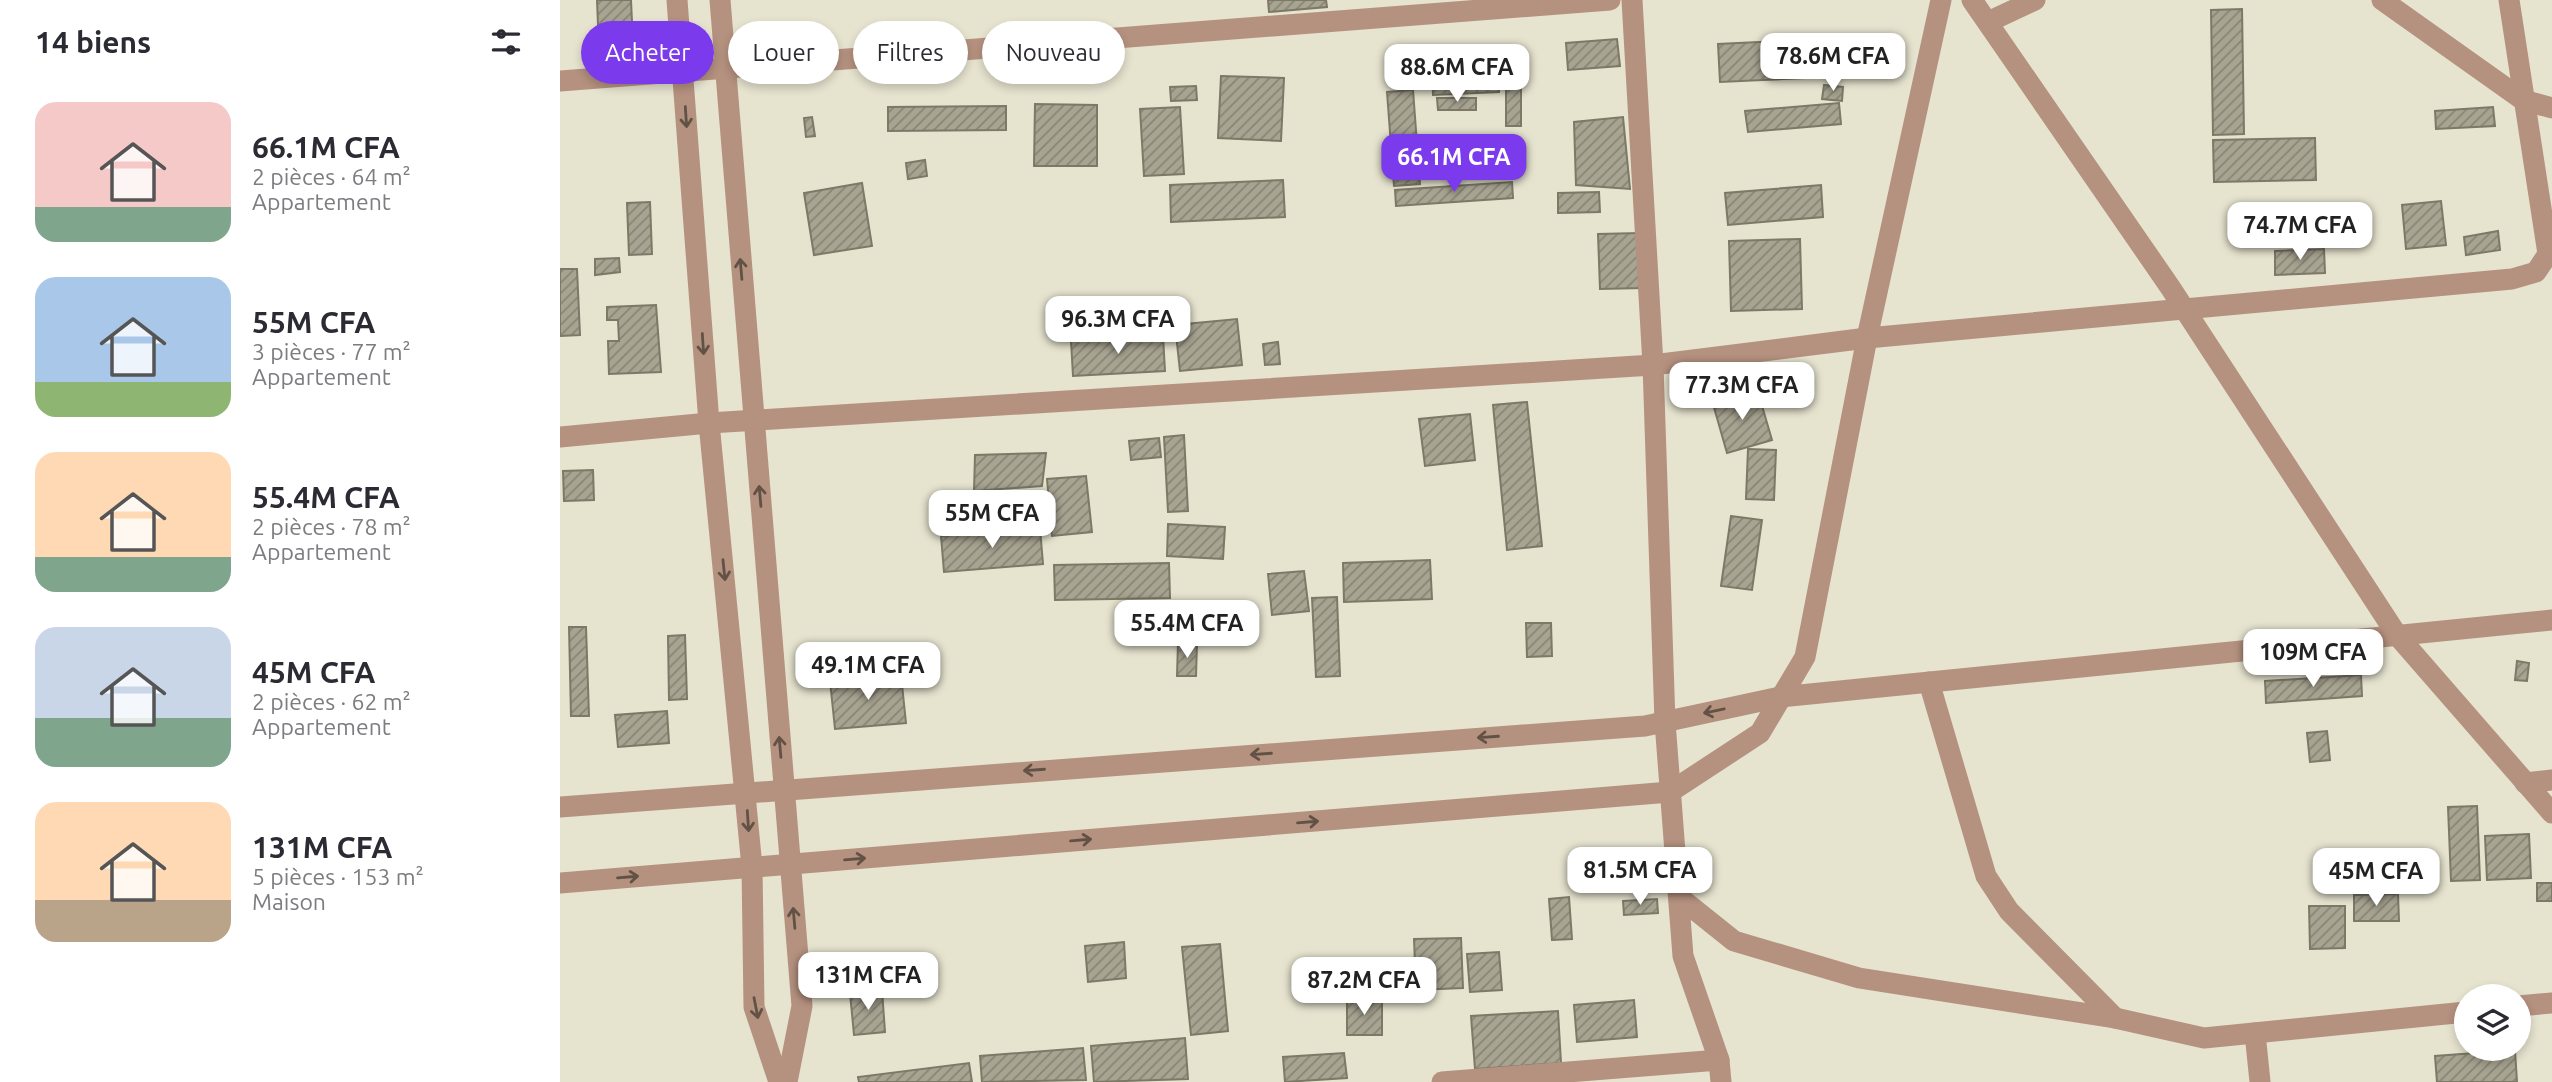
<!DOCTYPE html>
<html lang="fr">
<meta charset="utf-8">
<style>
body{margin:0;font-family:Ubuntu,sans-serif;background:#f7f7f7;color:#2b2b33;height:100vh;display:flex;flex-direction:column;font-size:26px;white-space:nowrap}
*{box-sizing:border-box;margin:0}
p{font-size:23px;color:#7c7c81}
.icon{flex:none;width:38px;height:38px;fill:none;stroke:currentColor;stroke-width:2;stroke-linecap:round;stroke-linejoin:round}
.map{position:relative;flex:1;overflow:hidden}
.drawer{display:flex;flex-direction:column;background:#fff;width:560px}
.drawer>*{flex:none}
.banner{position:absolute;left:21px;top:21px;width:665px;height:63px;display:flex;gap:14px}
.tools{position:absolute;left:1894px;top:984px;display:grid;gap:14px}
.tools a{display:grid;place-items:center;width:77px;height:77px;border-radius:50%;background:#fff;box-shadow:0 4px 10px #0003;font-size:35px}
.price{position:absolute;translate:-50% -60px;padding:0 16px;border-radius:14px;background:#fff;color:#222;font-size:23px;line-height:46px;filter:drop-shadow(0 2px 4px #0008)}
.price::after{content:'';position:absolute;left:50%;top:42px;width:21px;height:16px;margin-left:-10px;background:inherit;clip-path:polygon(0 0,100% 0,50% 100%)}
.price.active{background:#7c3aed;color:#fff}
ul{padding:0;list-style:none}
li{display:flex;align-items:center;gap:21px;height:175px;padding:0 35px}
li span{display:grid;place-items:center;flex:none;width:196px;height:140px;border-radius:21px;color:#555}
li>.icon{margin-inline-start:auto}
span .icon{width:84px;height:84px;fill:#fffc;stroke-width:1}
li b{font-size:30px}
h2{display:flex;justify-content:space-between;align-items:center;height:84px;padding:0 35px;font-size:30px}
.tag{padding:0 24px;border-radius:32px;background:#fff;box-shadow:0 4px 10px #0003;font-size:24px;line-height:63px}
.tag.active{background:#7c3aed;color:#fff}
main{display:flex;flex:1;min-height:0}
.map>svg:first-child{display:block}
</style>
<main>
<section class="drawer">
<h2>14 biens<svg class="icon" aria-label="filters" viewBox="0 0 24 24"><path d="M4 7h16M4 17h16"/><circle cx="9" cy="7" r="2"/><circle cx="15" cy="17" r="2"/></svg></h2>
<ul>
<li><span style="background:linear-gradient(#f6c9c9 75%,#7fa58c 0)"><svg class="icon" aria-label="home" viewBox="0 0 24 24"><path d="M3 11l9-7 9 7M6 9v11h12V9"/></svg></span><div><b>66.1M CFA</b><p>2 pièces · 64 m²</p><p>Appartement</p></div></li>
<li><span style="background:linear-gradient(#a9c7e8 75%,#8fb573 0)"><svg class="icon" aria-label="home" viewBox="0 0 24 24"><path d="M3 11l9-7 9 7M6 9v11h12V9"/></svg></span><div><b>55M CFA</b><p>3 pièces · 77 m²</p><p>Appartement</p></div></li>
<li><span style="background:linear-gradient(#ffd9b3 75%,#7fa58c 0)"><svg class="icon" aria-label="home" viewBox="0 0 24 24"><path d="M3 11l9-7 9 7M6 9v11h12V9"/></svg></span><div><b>55.4M CFA</b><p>2 pièces · 78 m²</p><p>Appartement</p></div></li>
<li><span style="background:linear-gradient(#c9d6e8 65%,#7fa58c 0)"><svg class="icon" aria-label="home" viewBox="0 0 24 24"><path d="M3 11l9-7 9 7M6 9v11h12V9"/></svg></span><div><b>45M CFA</b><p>2 pièces · 62 m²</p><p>Appartement</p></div></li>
<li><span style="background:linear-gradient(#ffd9b3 70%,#b9a48a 0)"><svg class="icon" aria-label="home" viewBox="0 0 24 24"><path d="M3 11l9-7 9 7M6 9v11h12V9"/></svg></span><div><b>131M CFA</b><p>5 pièces · 153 m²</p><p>Maison</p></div></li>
</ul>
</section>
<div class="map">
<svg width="1992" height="1082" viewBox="0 0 1992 1082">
<defs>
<pattern id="building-hatch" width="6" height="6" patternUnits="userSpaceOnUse" patternTransform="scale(1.75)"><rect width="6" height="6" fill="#a8a492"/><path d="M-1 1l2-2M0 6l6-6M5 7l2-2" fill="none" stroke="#888576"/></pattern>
</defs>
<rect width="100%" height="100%" fill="#e6e3cf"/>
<g fill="url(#building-hatch)" stroke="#7c7967" stroke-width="2">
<path d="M 37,0 L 71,0 L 72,22 L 38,25 Z"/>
<path d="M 708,0 L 766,0 L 767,7 L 709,12 Z"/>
<path d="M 1682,9 L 1684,134 L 1653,135 L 1651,10 Z"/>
<path d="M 1286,38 L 1288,76 L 1160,82 L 1158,44 Z"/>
<path d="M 1057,39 L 1060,66 L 1008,70 L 1006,43 Z"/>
<path d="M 938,62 L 939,92 L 873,95 L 872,64 Z"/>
<path d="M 846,70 L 867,72 L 866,86 L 845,85 Z"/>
<path d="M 661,76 L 724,78 L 721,141 L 658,138 Z"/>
<path d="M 1264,85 L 1283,87 L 1282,101 L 1262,99 Z"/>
<path d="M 636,86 L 637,100 L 611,101 L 610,87 Z"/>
<rect x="946" y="88" width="15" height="38"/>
<path d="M 853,90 L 860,184 L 834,186 L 827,92 Z"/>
<path d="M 877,98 L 916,98 L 916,110 L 878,110 Z"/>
<path d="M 1279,103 L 1281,124 L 1188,132 L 1185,111 Z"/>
<path d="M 475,104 L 537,105 L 537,166 L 474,166 Z"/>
<path d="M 446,106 L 446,130 L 328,131 L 328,107 Z"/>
<path d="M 620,107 L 624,174 L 584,176 L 580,109 Z"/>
<path d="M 1933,107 L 1935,126 L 1876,129 L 1875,111 Z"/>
<path d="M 252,117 L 255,136 L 246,137 L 244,118 Z"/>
<path d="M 1063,117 L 1070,189 L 1016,185 L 1014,122 Z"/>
<path d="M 1755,138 L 1756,180 L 1654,182 L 1653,140 Z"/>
<path d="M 365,160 L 367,176 L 348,179 L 346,163 Z"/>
<path d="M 723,180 L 725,217 L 611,222 L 610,185 Z"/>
<path d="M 952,182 L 953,198 L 836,206 L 835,190 Z"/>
<path d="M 302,183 L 312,246 L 254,255 L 244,193 Z"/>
<path d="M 1261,185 L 1263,217 L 1168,225 L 1165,193 Z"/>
<path d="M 1039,192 L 1040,212 L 998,213 L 998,193 Z"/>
<path d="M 1881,201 L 1886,245 L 1846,249 L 1842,205 Z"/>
<path d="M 90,202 L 92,254 L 69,255 L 67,203 Z"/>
<path d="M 1938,231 L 1940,250 L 1906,255 L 1904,237 Z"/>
<path d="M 1080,233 L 1083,288 L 1040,289 L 1038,234 Z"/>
<path d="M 1240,239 L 1242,309 L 1171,311 L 1169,241 Z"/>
<path d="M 1764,249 L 1765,273 L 1715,275 L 1715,251 Z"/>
<path d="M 59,258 L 60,272 L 35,275 L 35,259 Z"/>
<path d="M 0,269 L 17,269 L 20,335 L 0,336 Z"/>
<path d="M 96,305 L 101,372 L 49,374 L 48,341 L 59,341 L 58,320 L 47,320 L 47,307 Z"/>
<path d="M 677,319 L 682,365 L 620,371 L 615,325 Z"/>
<path d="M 603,336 L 605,371 L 513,376 L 511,341 Z"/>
<path d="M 718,342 L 720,364 L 705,365 L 703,344 Z"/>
<path d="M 1198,392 L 1212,440 L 1167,453 L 1153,404 Z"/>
<path d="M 967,402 L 982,546 L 947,550 L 933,405 Z"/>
<path d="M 910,414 L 915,460 L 865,466 L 859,419 Z"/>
<path d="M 624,435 L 628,511 L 608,512 L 604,437 Z"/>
<path d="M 599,438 L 601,457 L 571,460 L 569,441 Z"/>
<path d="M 1188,449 L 1216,450 L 1214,500 L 1186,499 Z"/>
<path d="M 486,453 L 482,486 L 414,491 L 415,455 Z"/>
<path d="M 33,470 L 34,500 L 4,501 L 3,471 Z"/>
<path d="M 526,476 L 532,532 L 492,536 L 487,479 Z"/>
<path d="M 1171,516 L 1202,520 L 1192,590 L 1161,586 Z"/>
<path d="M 608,524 L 665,527 L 663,559 L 607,556 Z"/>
<path d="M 480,528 L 483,564 L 384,572 L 381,536 Z"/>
<path d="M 870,560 L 872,599 L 784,602 L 783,563 Z"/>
<path d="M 609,563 L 610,598 L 495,600 L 494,565 Z"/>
<path d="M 744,571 L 749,611 L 712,615 L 708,574 Z"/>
<path d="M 777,597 L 780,676 L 756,677 L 752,598 Z"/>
<path d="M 966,623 L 991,623 L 992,656 L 967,657 Z"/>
<path d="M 9,627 L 26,627 L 29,716 L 11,716 Z"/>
<path d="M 125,635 L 127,699 L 109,700 L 108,636 Z"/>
<path d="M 618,643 L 637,643 L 636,676 L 617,676 Z"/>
<path d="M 1957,661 L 1969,663 L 1967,681 L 1955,680 Z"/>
<path d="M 341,675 L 346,723 L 275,729 L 270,681 Z"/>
<path d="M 1801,675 L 1802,696 L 1706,703 L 1705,681 Z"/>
<path d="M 107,711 L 109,743 L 58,747 L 55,715 Z"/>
<path d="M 1767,731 L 1770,760 L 1750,762 L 1747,733 Z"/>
<path d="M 1917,806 L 1920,880 L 1891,881 L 1888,807 Z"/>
<path d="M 1969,834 L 1971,878 L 1927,880 L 1925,836 Z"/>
<rect x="1977" y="883" width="15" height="18"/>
<path d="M 1838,894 L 1839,921 L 1794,921 L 1794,895 Z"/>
<path d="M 1009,897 L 1012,939 L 992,940 L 989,899 Z"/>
<path d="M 1097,899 L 1098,913 L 1064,915 L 1063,901 Z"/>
<path d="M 1749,906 L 1785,906 L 1785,948 L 1750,949 Z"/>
<path d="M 901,938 L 903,988 L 856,990 L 854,939 Z"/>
<path d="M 564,942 L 566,978 L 528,982 L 525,946 Z"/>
<path d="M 660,944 L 668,1031 L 631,1035 L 622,947 Z"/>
<path d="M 939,952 L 942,990 L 910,992 L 907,954 Z"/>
<path d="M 322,990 L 325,1032 L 294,1035 L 290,993 Z"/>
<path d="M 787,998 L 822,999 L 822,1035 L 787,1035 Z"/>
<path d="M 1074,1000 L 1077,1037 L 1017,1042 L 1014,1005 Z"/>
<path d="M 998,1011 L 1001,1063 L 915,1069 L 911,1016 Z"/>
<path d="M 625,1038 L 628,1079 L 534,1082 L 531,1046 Z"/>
<path d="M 523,1048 L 526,1080 L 422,1082 L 420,1056 Z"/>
<path d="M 1955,1050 L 1957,1082 L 1877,1082 L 1875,1056 Z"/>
<path d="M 784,1053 L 787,1078 L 725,1082 L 723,1057 Z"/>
<path d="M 409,1063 L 412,1082 L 299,1082 L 298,1077 Z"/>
</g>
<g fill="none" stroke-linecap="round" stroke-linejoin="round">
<g stroke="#b5917f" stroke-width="21">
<path d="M 117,0 L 149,423 L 192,867 L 194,1007 L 219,1082"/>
<path d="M 160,0 L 242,1006 L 227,1082"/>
<path d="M 1072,0 L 1093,365 L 1105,722 L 1123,956 L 1159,1060 L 1161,1082"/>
<path d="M 1412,0 L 1610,287 L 1837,635 L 1992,813"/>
<path d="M 1822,0 L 1963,100 L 1992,108"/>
<path d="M 1428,22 L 1475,0"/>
<path d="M 0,81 L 1050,0"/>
<path d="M 0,437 L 149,423 L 1093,365 L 1307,338 L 1952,279 L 1976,272 L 1988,254 L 1949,0"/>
<path d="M 1369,682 L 1426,876 L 1449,911 L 1555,1018"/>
<path d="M 1965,783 L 1992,780"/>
<path d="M 0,807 L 1085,726 L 1220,697 L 1992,620"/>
<path d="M 0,883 L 1110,792 L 1200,733 L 1245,657 L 1307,338 L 1381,0"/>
<path d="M 1119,897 L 1174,941 L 1299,978 L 1555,1018 L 1644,1038 L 1906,1012"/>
<path d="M 1958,1006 L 1992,1003"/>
<path d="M 1695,1033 L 1700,1082"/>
<path d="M 882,1082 L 1159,1060"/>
</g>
</g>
<defs><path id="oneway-shaft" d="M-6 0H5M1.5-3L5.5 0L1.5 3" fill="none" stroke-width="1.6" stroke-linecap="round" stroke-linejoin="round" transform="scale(1.75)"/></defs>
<g stroke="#625246">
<use href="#oneway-shaft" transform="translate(126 117) rotate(86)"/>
<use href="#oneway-shaft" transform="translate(181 269) rotate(-95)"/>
<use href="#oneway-shaft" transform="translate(143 344) rotate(86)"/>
<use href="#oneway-shaft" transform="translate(200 496) rotate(-95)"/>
<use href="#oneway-shaft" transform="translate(164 570) rotate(84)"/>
<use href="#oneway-shaft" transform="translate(1154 711) rotate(168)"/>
<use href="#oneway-shaft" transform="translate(928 737) rotate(176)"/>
<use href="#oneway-shaft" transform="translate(220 747) rotate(-95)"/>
<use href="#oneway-shaft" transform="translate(701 754) rotate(176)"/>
<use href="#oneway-shaft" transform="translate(474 770) rotate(176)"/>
<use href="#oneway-shaft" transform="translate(188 821) rotate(86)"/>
<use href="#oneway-shaft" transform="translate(748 822) rotate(-5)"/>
<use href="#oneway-shaft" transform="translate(521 840) rotate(-5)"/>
<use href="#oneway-shaft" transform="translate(295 859) rotate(-5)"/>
<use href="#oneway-shaft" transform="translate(68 877) rotate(-5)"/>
<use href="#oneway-shaft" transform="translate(234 918) rotate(-95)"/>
<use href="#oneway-shaft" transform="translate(196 1008) rotate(79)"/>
</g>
</svg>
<div class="tools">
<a><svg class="icon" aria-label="layers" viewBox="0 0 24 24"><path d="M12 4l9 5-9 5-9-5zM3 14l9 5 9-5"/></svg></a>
</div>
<b class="price" style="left:1273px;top:93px">78.6M CFA</b>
<b class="price" style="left:897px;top:104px">88.6M CFA</b>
<b class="price active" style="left:894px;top:194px">66.1M CFA</b>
<b class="price" style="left:1740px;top:262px">74.7M CFA</b>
<b class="price" style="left:558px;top:356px">96.3M CFA</b>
<b class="price" style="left:1182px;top:422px">77.3M CFA</b>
<b class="price" style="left:432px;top:550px">55M CFA</b>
<b class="price" style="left:627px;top:660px">55.4M CFA</b>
<b class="price" style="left:1753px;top:689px">109M CFA</b>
<b class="price" style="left:308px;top:702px">49.1M CFA</b>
<b class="price" style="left:1080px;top:907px">81.5M CFA</b>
<b class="price" style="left:1816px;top:908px">45M CFA</b>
<b class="price" style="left:308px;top:1012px">131M CFA</b>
<b class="price" style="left:804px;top:1017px">87.2M CFA</b>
<div class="banner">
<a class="tag active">Acheter</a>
<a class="tag">Louer</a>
<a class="tag">Filtres</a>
<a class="tag">Nouveau</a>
</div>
</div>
</main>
